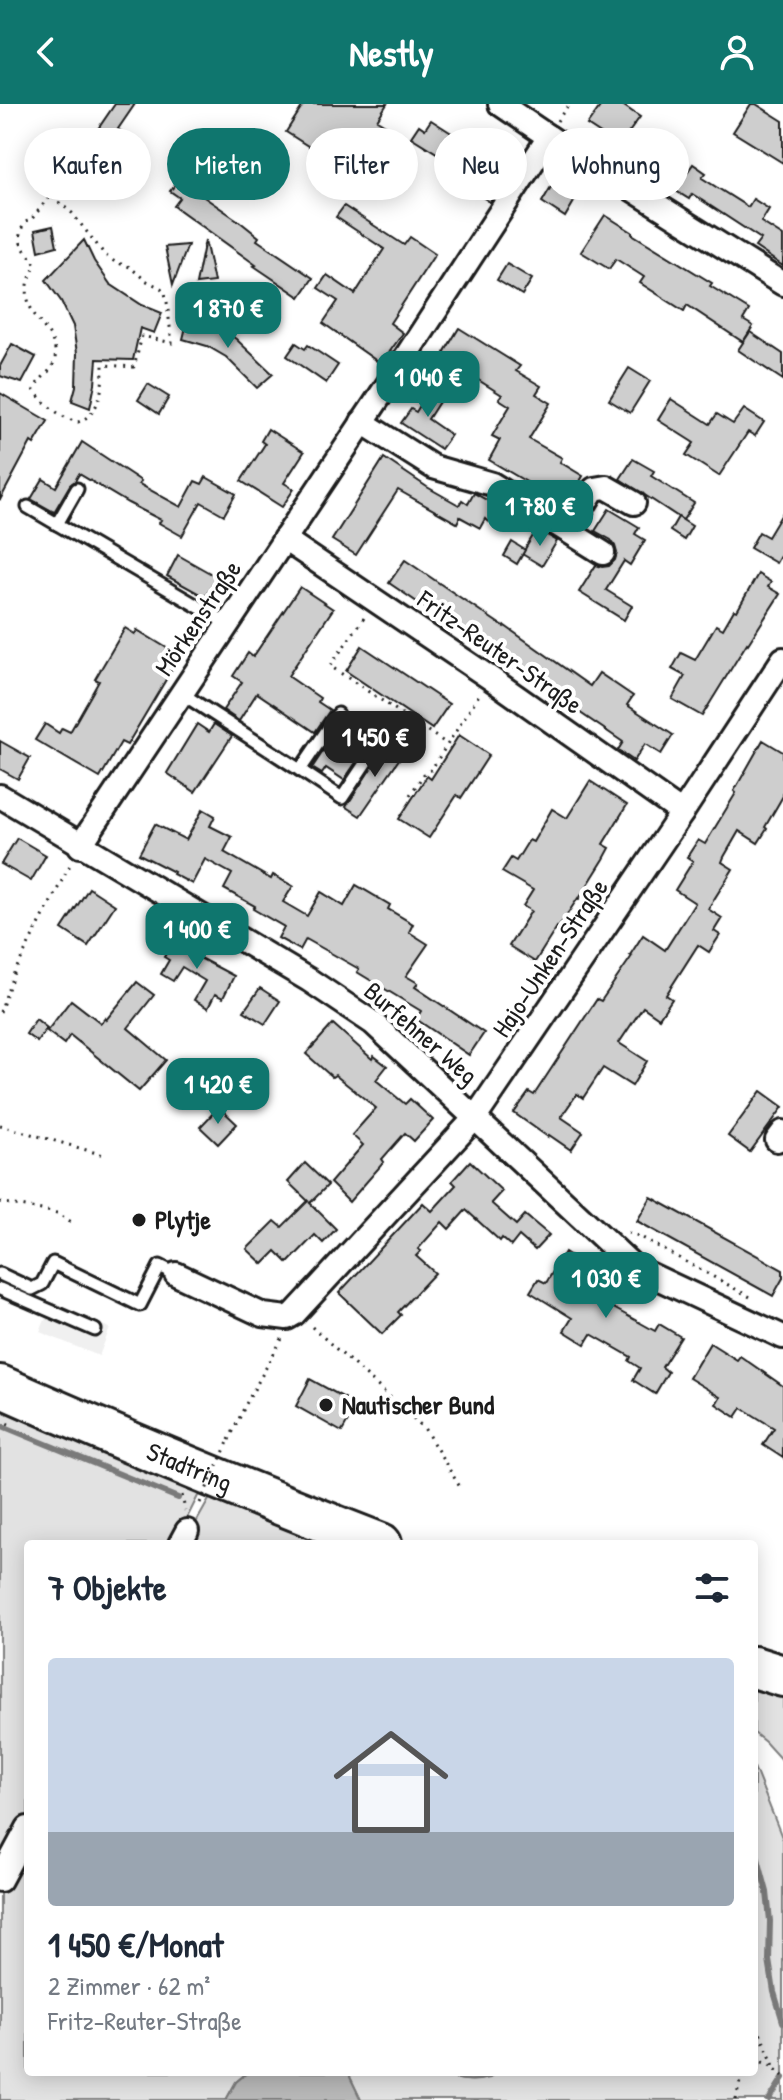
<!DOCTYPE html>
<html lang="de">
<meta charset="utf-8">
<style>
body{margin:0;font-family:"Patrick Hand",sans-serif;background:#f6f6f7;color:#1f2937;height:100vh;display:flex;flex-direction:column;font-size:30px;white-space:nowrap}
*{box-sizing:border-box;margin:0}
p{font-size:26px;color:#747a83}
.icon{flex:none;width:44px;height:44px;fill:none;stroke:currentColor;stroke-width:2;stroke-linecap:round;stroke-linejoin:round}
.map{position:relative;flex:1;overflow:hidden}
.side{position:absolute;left:24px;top:1436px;width:734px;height:536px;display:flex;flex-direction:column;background:#fff;border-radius:8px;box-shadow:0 4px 20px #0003}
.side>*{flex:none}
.guide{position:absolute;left:24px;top:24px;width:736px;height:72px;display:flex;gap:16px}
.price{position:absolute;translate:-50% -68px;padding:0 18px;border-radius:16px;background:#0f766e;color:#fff;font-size:26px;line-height:52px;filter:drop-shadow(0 2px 4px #0008)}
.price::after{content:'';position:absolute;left:50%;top:48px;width:24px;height:18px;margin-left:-12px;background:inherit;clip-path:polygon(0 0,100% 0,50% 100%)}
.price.on{background:#222;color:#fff}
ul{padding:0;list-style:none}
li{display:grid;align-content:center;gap:16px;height:424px;padding:0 24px}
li+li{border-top:2px solid #e0e1e3}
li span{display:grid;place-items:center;height:248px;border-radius:8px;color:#555}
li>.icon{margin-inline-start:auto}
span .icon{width:144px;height:144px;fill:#fffc;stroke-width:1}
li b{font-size:34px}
h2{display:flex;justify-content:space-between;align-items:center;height:96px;padding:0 24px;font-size:34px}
.tag{padding:0 28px;border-radius:36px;background:#fff;box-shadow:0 4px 20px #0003;font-size:28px;line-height:72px}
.tag.on{background:#0f766e;color:#fff}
header{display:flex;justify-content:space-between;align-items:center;height:104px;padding:0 24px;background:#0f766e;color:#fff;font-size:36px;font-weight:700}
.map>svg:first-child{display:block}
</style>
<header><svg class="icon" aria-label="back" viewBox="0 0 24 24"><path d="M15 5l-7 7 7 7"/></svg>Nestly<svg class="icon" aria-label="person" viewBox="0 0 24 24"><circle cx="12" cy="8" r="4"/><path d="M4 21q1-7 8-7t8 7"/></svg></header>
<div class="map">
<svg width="783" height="1996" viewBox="0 0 783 1996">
<rect width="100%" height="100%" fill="#fff"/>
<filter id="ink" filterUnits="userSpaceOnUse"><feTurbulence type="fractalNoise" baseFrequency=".0125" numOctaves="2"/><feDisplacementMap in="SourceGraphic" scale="16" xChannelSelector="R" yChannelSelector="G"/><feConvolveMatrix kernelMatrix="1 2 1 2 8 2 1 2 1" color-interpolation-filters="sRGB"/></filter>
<g filter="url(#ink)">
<path fill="#f0f0f0" d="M 51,1201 L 110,1224 L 99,1252 L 40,1228 Z"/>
<g fill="#e2e2e2" stroke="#7f7f7f" stroke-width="2">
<path d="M 0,1295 L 201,1386 L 174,1440 L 28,1440 L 28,1968 L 248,1968 L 236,1978 L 226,1996 L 0,1996 Z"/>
<path d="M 211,1392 L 338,1440 L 184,1440 Z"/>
<path d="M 754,1570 L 783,1579 L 783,1658 L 765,1638 L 754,1629 Z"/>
<path d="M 754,1663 L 783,1736 L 783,1996 L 361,1996 L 350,1973 L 351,1968 L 440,1968 C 455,1976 482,1982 495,1968 L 754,1968 Z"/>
</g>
<g fill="#b8b8b8" stroke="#7a7a7a" stroke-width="2">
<path d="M 248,1968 L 351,1968 L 350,1973 L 361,1996 L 226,1996 L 236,1978 Z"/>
<path d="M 440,1968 L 495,1968 L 490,1974 C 473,1978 455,1977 440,1968 Z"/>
</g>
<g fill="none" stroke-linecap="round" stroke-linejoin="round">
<g stroke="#7a7a7a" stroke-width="6">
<path d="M 0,1321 L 178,1394"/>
<path d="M 754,1740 L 767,1788 L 770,1817 L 769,1856 L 774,1888 L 783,1918"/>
<path d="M 769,1996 L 783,1974"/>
</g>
</g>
<g fill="#cecece" stroke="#1c1c1c" stroke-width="2">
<path d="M 115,0 L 135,0 L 118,25 L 141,42 L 121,71 L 89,49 L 84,56 L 63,42 L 76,25 L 91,35 Z"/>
<path d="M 304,0 L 387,0 L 377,16 L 387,22 L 355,72 L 286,28 Z"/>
<path d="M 602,0 L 621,0 L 640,13 L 619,42 L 587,21 Z"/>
<path d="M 751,0 L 756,0 L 783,17 L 783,59 L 733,28 Z"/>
<path d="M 431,16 L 453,30 L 440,51 L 411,33 L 419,21 L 425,25 Z"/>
<path d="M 491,51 L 511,65 L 490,98 L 469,84 Z"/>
<path d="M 661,54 L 686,70 L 693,60 L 706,69 L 702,74 L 748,103 L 753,95 L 769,105 L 761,118 L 783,132 L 783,162 L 755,143 L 761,135 L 692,90 L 689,95 L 650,71 Z"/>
<path d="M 179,76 L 239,117 L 259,133 L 257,136 L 313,174 L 300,193 L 254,162 L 256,161 L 174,102 L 180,94 L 170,87 Z"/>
<path d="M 555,76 L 578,91 L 565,113 L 542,98 Z"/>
<path d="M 344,102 L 404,141 L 410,133 L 435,150 L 390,219 L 403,229 L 381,260 L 323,219 L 338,197 L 318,184 L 327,171 L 355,190 L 384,145 L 336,113 Z"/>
<path d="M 605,111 L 632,128 L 632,130 L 712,179 L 710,182 L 749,206 L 743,216 L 753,222 L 743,238 L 687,201 L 684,207 L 640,179 L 644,173 L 616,155 L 609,165 L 581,148 Z"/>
<path d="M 53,122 L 57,142 L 39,147 L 35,126 Z"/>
<path d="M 84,136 L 94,157 L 110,180 L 142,201 L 162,209 L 154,229 L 140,224 L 133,256 L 97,255 L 95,280 L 90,304 L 72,297 L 76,282 L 77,249 L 73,222 L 61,197 L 46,176 Z"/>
<path d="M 205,136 L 214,178 L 196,180 Z"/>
<path d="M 188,141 L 173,181 L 165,143 Z"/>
<path d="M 507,160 L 532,175 L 522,191 L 497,176 Z"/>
<path d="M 188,215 L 219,223 L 236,235 L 273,270 L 257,284 L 226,253 L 207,242 L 183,235 Z"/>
<path d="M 459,224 L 520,262 L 516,267 L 541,282 L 536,290 L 551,299 L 529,335 L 562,354 L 560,358 L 583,372 L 566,401 L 489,356 L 500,336 L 492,332 L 510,302 L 499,295 L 502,291 L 464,267 L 467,263 L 444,249 Z"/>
<path d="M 750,228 L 783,250 L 783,276 L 738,246 Z"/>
<path d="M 296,239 L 305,245 L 308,241 L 338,261 L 326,279 L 287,252 Z"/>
<path d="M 12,240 L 36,253 L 22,279 L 0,272 L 0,262 Z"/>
<path d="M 629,264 L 650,277 L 630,309 L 609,296 Z"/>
<path d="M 434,279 L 446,287 L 428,315 L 451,331 L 441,345 L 401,319 L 411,305 L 416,308 Z"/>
<path d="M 148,280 L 169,293 L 159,310 L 138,296 Z"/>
<path d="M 0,289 L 48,317 L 34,340 L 31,338 L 0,396 Z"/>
<path d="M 671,295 L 710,320 L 717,310 L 733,320 L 744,305 L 764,318 L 755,332 L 748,328 L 719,372 L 686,351 L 694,339 L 658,316 Z"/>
<path d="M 268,325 L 304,348 L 284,379 L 294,385 L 282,403 L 241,377 L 265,340 L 261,337 Z"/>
<path d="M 82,338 L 141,377 L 139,380 L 181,403 L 195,377 L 202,380 L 206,373 L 236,390 L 224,411 L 201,398 L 182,432 L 159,419 L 161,416 L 128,399 L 79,370 L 75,377 L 70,381 L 54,408 L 31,395 L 43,375 L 56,383 Z"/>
<path d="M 384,354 L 427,383 L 459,401 L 462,396 L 468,400 L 474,389 L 498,402 L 488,418 L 485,415 L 480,424 L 460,413 L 457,419 L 398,386 L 356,451 L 332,436 Z"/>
<path d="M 633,355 L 654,367 L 651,372 L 694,399 L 683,416 L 620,375 Z"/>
<path d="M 609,405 L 639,423 L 635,430 L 645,436 L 630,461 L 624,457 L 606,486 L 632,502 L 624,516 L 579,488 L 596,461 L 602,463 L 609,462 L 615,456 L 617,449 L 615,442 L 611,436 L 595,427 Z"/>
<path d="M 783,408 L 783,447 L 776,459 L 750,444 L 759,428 L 768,433 Z"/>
<path d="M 678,413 L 692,422 L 684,436 L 670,427 Z"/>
<path d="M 537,425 L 557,437 L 542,462 L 522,450 Z"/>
<path d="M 512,438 L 525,446 L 517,460 L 504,452 Z"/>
<path d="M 178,451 L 217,473 L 205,493 L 167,472 Z"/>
<path d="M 405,456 L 504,523 L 505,522 L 590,582 L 599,569 L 633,592 L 627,601 L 673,631 L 661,650 L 645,640 L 634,657 L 618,646 L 623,638 L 389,479 Z"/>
<path d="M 758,470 L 771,478 L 768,483 L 780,490 L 748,540 L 747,539 L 702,612 L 672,595 L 685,572 L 672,565 L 681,549 L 695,556 L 716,521 L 723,525 L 734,506 L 737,507 Z"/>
<path d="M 300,483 L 333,505 L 288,572 L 320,594 L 318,598 L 330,606 L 315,628 L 257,589 L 239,617 L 223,606 L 242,578 L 233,572 L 248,549 L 253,553 Z"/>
<path d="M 125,524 L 135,530 L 137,526 L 180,552 L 127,641 L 121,638 L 100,674 L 35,636 L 45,620 L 59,629 L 62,624 L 70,628 L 99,577 L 95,575 Z"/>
<path d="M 362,542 L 449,600 L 432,625 L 346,567 Z"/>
<path d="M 344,616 L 354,622 L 357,617 L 376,629 L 344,676 L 326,664 L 322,670 L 312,664 Z"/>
<path d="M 197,620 L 209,628 L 214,620 L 232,632 L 195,688 L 167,669 Z"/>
<path d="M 459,631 L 489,651 L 461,694 L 457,691 L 429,734 L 399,715 L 427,672 L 431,675 Z"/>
<path d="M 763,636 L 783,648 L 783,692 L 765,723 L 767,725 L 758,739 L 739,727 L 724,753 L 722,758 L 733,765 L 708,805 L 722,814 L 714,827 L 720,831 L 709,848 L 698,841 L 666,891 L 672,895 L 659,914 L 643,903 L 619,939 L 647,957 L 632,982 L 603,964 L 583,994 L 577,990 L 561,1013 L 583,1028 L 571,1046 L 549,1031 L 548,1033 L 514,1009 L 529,988 L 534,991 L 597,895 L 601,897 L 632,852 L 630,851 L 643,831 L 665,846 L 695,799 L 675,786 L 693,757 L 687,753 L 698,736 L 705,740 L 736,689 L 734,687 Z"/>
<path d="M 0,637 L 30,654 L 18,675 L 0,665 Z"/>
<path d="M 388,638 L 404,648 L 360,712 L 346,703 Z"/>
<path d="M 590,677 L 627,701 L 603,740 L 610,744 L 604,755 L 579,795 L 578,794 L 558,824 L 557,823 L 535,858 L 509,842 L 531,807 L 523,802 L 533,786 L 502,768 L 511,754 L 516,757 L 529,736 L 533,738 L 552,705 L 567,714 Z"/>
<path d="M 203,705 L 215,712 L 210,722 L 232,733 L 224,748 L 271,775 L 273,771 L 293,782 L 283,798 L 307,812 L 321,788 L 344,802 L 356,781 L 390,801 L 388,805 L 413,820 L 409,828 L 428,840 L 406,872 L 418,879 L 415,883 L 484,929 L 469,951 L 416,915 L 421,907 L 357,868 L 359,865 L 306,835 L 300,846 L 278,834 L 284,823 L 253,805 L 255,802 L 224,785 L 232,770 L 205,755 L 192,780 L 173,770 L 174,768 L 139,750 L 155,720 L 186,736 Z"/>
<path d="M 17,734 L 46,751 L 31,777 L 1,760 Z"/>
<path d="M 89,784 L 115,801 L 88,842 L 62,825 Z"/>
<path d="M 176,833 L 199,847 L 196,852 L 234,872 L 223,894 L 215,890 L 208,904 L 194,896 L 205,877 L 182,863 L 173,877 L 161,870 L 169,856 L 164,853 Z"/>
<path d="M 137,878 L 154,891 L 128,924 L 166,956 L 139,987 L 70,931 L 64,940 L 47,927 L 71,896 L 101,919 L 105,914 L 106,916 Z"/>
<path d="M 260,884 L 280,897 L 265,920 L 244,907 Z"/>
<path d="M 36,915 L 47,924 L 37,938 L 26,930 Z"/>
<path d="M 333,920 L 372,955 L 374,952 L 387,962 L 376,976 L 405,1000 L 410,995 L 433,1016 L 414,1037 L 405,1029 L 382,1055 L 384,1058 L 349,1098 L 330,1079 L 363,1041 L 352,1031 L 376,1004 L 335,971 L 332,973 L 306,950 Z"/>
<path d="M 761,987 L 783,1003 L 750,1048 L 728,1032 Z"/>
<path d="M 219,1003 L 237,1020 L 218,1040 L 200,1023 Z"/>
<path d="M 470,1057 L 502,1087 L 491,1099 L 516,1121 L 525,1111 L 549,1131 L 535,1146 L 519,1132 L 511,1142 L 502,1134 L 500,1137 L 466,1106 L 449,1125 L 442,1118 L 418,1145 L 421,1147 L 416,1152 L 435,1169 L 398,1208 L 401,1211 L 382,1230 L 339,1189 L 423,1099 L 432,1107 L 456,1081 L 452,1077 Z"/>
<path d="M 305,1059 L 328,1081 L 310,1099 L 309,1098 L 336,1125 L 323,1139 L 315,1131 L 288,1159 L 276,1147 L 263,1160 L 247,1145 L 275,1117 L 282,1123 L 308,1097 L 288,1078 Z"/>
<path d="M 651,1093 L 783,1166 L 783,1174 L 773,1192 L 637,1117 Z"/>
<path d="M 565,1148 L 592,1166 L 589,1170 L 617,1186 L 608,1201 L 655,1227 L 659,1220 L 681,1233 L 662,1263 L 668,1268 L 655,1290 L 633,1276 L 640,1264 L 629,1257 L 631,1253 L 591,1230 L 585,1240 L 564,1227 L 572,1214 L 530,1188 L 538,1175 L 546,1179 Z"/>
<path d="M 710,1239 L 737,1256 L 740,1252 L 783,1282 L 783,1354 L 763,1341 L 774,1324 L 742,1304 L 736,1313 L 716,1300 L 720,1293 L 689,1274 Z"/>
<path d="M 310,1275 L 357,1301 L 342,1328 L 296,1302 Z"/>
</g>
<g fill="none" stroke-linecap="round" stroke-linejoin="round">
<defs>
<g id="lane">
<path d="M 28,403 L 228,520"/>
<path d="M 57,420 L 77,385"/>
<path d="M 181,589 L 300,666 L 338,610"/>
<path d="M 300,666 L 342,694 L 380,637"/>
<path d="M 0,1170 L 32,1185 L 42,1180 L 53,1159 L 140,1201 L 160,1162 L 176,1170"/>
<path d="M 0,1185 L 95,1226"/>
</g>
<g id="street">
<path d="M 500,0 L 549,33 L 783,180"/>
<path d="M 362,318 L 433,363 L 492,380 L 603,449"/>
<path d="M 568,427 L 594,385 L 606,383 L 634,399"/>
<path d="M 284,435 L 490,574 L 682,709"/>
<path d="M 0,692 L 309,876 L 373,919 L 634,1163 L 783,1233"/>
<path d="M 80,742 L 388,280 L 549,33"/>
<path d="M 777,1036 L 783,1028"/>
<path d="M 176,1170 L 263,1211 L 287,1214 L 294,1210 L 475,1014 L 682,709 L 783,555"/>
<path d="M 180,1440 L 187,1427"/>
<path d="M 0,1776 L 28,1724"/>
</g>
<g id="highway">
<path id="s1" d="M 0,1282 C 126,1338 253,1390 381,1440"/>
<path d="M 754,1563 L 783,1572"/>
</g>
</defs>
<use href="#lane" stroke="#1c1c1c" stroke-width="17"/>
<use href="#street" stroke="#1c1c1c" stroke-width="28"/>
<use href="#highway" stroke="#1c1c1c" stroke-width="46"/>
<g stroke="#1c1c1c" stroke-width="3" stroke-dasharray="2 6" stroke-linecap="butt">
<path d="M 557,17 L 569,0"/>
<path d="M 40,83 L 72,109 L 105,151 L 115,158 L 130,163 L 145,176 L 161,184 L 165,189 L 167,198 L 172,239 L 142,232 L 134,263 L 103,261 C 103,282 101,310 78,318 C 62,315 43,299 34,286 C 38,274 53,268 55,255 C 60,220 7,211 36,161 C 24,143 13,139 25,118 L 31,116 L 50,92"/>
<path d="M 364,514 L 330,562 L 447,640"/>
<path d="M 410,691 L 426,667 L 431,666 L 479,591"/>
<path d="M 0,908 L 13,871 L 71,759"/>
<path d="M 0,1021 L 107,1052"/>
<path d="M 0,1098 L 57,1109 L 73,1119"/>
<path d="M 628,1129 L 639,1132 L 752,1194"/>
<path d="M 312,1223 L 424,1324 L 460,1383"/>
<path d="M 0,1316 L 9,1320"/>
<path d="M 229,1336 L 246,1300 L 283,1233"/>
<path d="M 182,1391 L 185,1407"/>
<path d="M 754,1915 L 775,1964"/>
<path d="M 754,1957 C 766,1957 774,1963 783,1972"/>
<path d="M 736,1996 L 742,1968"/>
</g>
<use href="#lane" stroke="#fff" stroke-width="11"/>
<use href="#street" stroke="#fff" stroke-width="22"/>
<use href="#highway" stroke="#fff" stroke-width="40"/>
<path stroke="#1c1c1c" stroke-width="3" stroke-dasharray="2 6" stroke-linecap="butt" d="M 200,1399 L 229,1336"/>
</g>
</g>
<g fill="#1c1c1c" stroke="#fff" stroke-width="3">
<circle cx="139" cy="1116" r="8"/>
<circle cx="326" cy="1301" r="8"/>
</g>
<g text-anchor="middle" stroke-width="8" stroke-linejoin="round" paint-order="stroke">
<g font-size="26" fill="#1c1c1c" stroke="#fff">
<text transform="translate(198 514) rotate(-56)" y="9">Mörkenstraße</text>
<text transform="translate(500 548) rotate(35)" y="9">Fritz-Reuter-Straße</text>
<text transform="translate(550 854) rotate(-56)" y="9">Hajo-Unken-Straße</text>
<text transform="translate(421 929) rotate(41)" y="9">Burfehner Weg</text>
<text dy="9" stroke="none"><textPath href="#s1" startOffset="206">Stadtring</textPath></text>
</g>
<g font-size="26" font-weight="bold" fill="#1c1c1c" stroke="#fff" text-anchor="start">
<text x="155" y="1125">Plytje</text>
<text x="342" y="1310">Nautischer Bund</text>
</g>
</g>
</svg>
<b class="price" style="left:228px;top:246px">1 870 €</b>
<b class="price" style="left:428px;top:315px">1 040 €</b>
<b class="price" style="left:540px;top:444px">1 780 €</b>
<b class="price on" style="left:375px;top:675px">1 450 €</b>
<b class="price" style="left:197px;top:867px">1 400 €</b>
<b class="price" style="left:218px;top:1022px">1 420 €</b>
<b class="price" style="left:606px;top:1216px">1 030 €</b>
<div class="guide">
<a class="tag">Kaufen</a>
<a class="tag on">Mieten</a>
<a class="tag">Filter</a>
<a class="tag">Neu</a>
<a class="tag">Wohnung</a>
</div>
<section class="side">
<h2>7 Objekte<svg class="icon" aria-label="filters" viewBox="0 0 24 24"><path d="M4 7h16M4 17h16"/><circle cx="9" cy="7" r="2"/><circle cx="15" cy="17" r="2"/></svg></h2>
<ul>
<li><span style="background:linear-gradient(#c9d6e8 70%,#9aa5b1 0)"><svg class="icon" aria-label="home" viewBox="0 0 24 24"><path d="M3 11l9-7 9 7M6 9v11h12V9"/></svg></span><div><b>1 450 €/Monat</b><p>2 Zimmer · 62 m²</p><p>Fritz-Reuter-Straße</p></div></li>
</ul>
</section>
</div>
